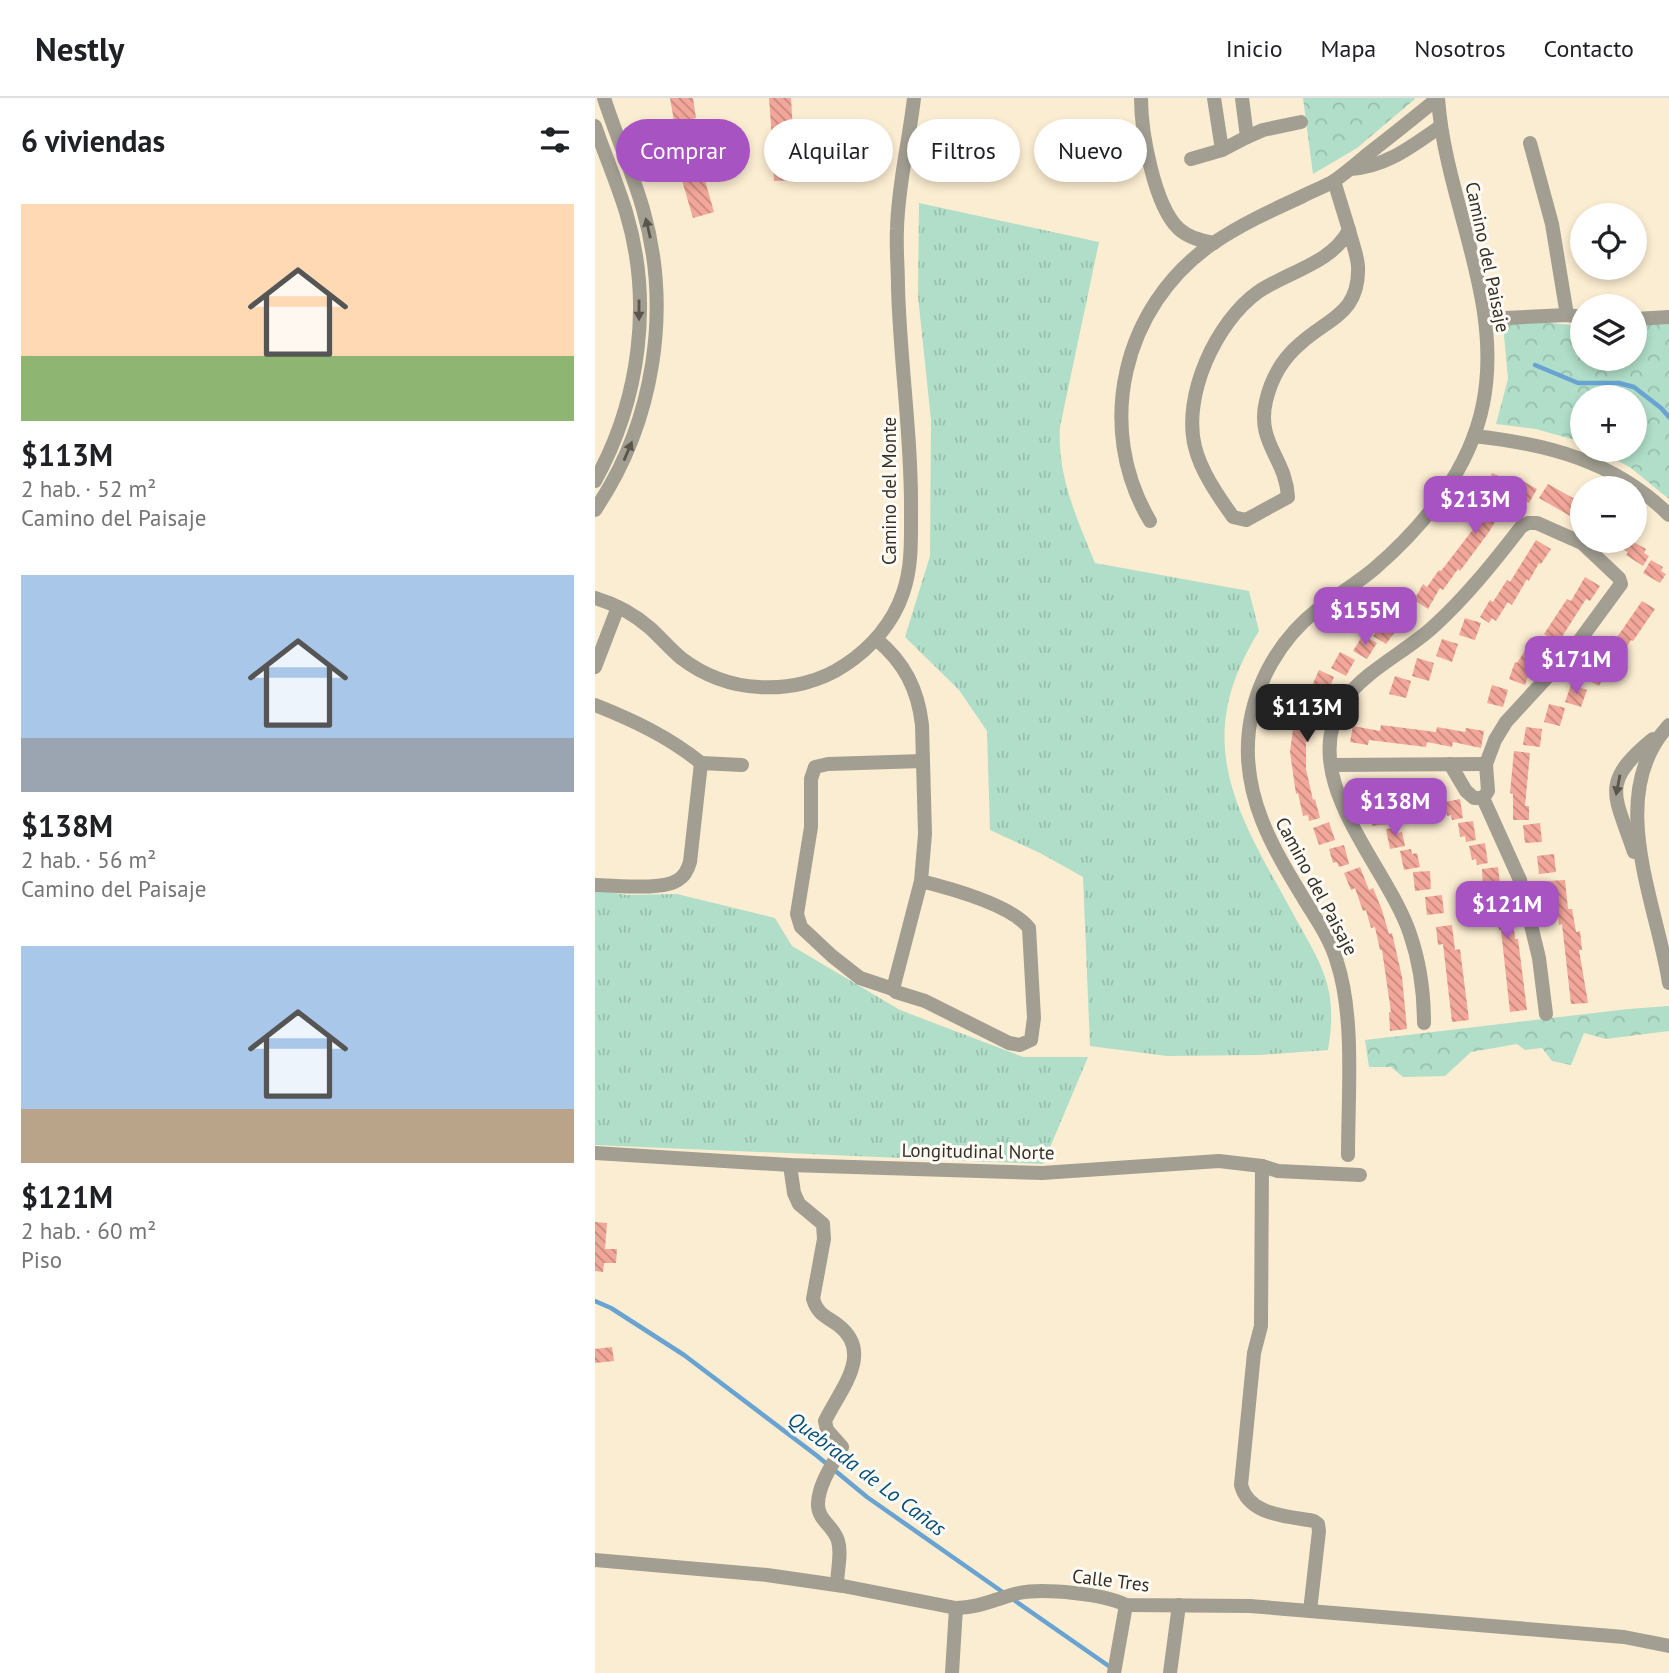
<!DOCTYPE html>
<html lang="es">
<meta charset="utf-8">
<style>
body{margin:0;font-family:"PT Sans",sans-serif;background:#f2f2f2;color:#202124;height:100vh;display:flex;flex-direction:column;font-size:26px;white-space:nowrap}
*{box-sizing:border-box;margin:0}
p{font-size:23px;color:#757577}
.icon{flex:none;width:38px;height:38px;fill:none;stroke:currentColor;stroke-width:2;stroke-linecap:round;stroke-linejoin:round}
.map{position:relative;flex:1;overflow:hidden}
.side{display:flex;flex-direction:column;background:#fff;width:595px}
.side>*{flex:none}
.guide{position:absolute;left:21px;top:21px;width:665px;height:63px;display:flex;gap:14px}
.fabs{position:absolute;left:975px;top:105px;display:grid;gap:14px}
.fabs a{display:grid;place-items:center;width:77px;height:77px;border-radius:50%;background:#fff;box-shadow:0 4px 10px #0003;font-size:35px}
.price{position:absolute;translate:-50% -60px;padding:0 16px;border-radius:14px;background:#a753c2;color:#fff;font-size:23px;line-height:46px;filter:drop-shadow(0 2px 4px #0008)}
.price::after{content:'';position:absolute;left:50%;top:42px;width:21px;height:16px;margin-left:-10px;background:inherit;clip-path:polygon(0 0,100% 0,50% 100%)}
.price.selected{background:#222;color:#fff}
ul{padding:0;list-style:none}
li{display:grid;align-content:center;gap:14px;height:371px;padding:0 21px}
li span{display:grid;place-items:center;height:217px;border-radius:0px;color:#555}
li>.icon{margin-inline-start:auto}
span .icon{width:126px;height:126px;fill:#fffc;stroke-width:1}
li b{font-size:30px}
h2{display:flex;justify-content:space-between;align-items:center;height:84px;padding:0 21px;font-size:30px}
.pill{padding:0 24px;border-radius:32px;background:#fff;box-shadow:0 4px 10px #0003;font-size:24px;line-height:63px}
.pill.selected{background:#a753c2;color:#fff}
header{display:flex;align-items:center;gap:42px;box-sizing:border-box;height:98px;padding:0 35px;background:#fff;border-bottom:2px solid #e0e0e0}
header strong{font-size:33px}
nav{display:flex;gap:38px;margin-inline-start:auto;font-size:24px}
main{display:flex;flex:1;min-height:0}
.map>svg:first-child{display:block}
</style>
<header>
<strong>Nestly</strong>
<nav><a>Inicio</a><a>Mapa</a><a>Nosotros</a><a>Contacto</a></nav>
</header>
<main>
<section class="side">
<h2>6 viviendas<svg class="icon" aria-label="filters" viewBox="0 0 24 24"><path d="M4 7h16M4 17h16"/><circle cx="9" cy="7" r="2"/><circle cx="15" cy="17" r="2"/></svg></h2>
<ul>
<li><span style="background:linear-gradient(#ffd9b3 70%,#8fb573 0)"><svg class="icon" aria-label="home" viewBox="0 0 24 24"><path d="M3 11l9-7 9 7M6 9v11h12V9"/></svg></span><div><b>$113M</b><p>2 hab. · 52 m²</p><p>Camino del Paisaje</p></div></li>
<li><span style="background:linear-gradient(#a9c7e8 75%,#9aa5b1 0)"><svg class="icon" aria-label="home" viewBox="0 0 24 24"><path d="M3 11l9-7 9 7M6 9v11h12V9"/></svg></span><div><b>$138M</b><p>2 hab. · 56 m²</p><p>Camino del Paisaje</p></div></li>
<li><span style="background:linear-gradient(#a9c7e8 75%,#b9a48a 0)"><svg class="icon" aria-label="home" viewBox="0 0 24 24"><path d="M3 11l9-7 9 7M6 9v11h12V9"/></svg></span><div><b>$121M</b><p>2 hab. · 60 m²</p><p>Piso</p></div></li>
</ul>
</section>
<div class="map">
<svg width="1074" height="1575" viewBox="0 0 1074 1575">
<defs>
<pattern id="grass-tufts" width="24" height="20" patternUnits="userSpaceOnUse" patternTransform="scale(1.75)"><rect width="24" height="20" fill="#b0dec8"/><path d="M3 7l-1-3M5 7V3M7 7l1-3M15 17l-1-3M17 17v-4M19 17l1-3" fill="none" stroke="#98bfac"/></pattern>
<pattern id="park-crowns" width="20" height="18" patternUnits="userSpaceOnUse" patternTransform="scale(1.75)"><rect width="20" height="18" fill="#b0dec8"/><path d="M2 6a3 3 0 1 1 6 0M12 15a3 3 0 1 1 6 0" fill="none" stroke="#98bfac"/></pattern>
<pattern id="building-back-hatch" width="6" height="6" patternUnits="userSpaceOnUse" patternTransform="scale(1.75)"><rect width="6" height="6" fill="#f3a79a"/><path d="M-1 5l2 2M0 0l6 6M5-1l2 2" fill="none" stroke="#c6887d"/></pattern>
</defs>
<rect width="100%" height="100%" fill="#fbedd1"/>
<g fill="url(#grass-tufts)">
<path d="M 324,105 L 504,144 L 465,329 C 462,378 482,421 500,465 L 654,493 L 664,533 C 593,647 645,718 701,821 C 729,871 743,892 733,952 L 665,957 L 572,958 L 495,948 L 488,779 L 445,755 L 395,732 L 392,633 L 364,592 L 310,539 L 335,458 L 336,322 L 323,198 Z"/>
<path d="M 0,792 L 32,797 L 82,796 L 180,820 L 197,848 L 305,912 L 428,959 L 493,959 L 448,1066 L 0,1047 Z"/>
</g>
<g fill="url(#park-crowns)">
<path d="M 708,0 L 820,0 L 820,1 L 762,50 L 718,76 Z"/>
<path d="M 945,224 L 987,228 L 987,261 L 1040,261 L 1040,228 L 1074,225 L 1074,401 L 1036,370 L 1004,352 L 1040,352 L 1040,299 L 987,299 L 987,344 L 941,331 L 901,326 L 913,281 L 908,226 Z"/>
<path d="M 1074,908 L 1074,933 L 1011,941 L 989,935 L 976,967 L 957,963 L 947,950 L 930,952 L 922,946 L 876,954 L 850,978 L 808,979 L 796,969 L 774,969 L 770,942 L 1033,911 Z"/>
</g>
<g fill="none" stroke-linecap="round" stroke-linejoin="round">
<g stroke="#68a3d2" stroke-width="4.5">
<path d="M 940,267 L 983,285 L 1024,285 L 1039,289 L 1066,310 L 1074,319"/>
<path d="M 0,1203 L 16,1210 L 89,1257 L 221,1357 L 272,1399 L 409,1495"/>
<path d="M 416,1500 L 518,1571"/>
</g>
</g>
<g fill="url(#building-back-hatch)">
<path d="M 75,0 L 98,0 L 101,20 L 98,21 L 107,72 L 119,114 L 98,120 L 84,72 L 77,29 L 80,29 Z"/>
<path d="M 174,0 L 196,0 L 201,82 L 179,83 L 178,69 L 174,69 L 173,56 L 178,55 Z"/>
<path d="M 897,375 L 922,387 L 926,382 L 942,391 L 934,405 L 911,393 L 900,415 L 904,417 L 894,434 L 865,473 L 863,471 L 848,492 L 845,490 L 833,511 L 819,502 L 828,486 L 832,489 L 844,472 L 846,473 L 876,434 L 900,395 L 892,391 Z"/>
<path d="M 953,386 L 987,405 L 987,413 L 982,422 L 944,400 Z"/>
<path d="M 941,442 L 956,451 L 946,466 L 944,465 L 934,483 L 932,481 L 917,507 L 913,504 L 901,523 L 897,520 L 894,525 L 885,519 L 895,502 L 898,504 L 912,482 L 915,484 Z"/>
<path d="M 1013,443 L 1037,443 L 1051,451 L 1049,455 L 1054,458 L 1048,468 L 1031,457 L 1033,454 Z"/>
<path d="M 1056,462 L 1068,469 L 1066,473 L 1071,476 L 1065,485 L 1048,475 Z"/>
<path d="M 990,479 L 1005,488 L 995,503 L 991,501 L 963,545 L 949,536 L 972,501 L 976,503 Z"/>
<path d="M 1047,503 L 1060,511 L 1038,543 L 1036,542 L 1020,567 L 1016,565 L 1004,588 L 989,580 L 998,564 L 1002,566 L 1016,543 L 1018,545 Z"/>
<path d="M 807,505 L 821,513 L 812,529 L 798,521 Z"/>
<path d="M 870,520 L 886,525 L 880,542 L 864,537 Z"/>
<path d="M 793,524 L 803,530 L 791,546 L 778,538 L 787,526 L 790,528 Z"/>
<path d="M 768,537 L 782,545 L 772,561 L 758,553 Z"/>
<path d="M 938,540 L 952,549 L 942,564 L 939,562 L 930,587 L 914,581 L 920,564 L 922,565 Z"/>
<path d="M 847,541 L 863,546 L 857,564 L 841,558 Z"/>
<path d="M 745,554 L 760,562 L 751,578 L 736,570 Z"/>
<path d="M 822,560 L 839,565 L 834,583 L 817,578 Z"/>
<path d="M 724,572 L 739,579 L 732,596 L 727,594 L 722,620 L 717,619 L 714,644 L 711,644 L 711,671 L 718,702 L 720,701 L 725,720 L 714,723 L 713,717 L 708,718 L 703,695 L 701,696 L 695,654 L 699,624 L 704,625 L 709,599 L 712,599 Z"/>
<path d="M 800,578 L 816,583 L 811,600 L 794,596 Z"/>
<path d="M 897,587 L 913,592 L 908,609 L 892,605 Z"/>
<path d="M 976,587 L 992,592 L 986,609 L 970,604 Z"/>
<path d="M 954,606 L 970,610 L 965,628 L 949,624 Z"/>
<path d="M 786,627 L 841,634 L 842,629 L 870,634 L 871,630 L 889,633 L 886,650 L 858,644 L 857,649 L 832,644 L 831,649 L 774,642 L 773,647 L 755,644 L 758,628 L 785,633 Z"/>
<path d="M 931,629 L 947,631 L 945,649 L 928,647 Z"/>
<path d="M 919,653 L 935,655 L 930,708 L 934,708 L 934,722 L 918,722 L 918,696 L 915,695 Z"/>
<path d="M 779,683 L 781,702 L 764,703 L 763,685 Z"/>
<path d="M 847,683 L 849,701 L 832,703 L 830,684 Z"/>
<path d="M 865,701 L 868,720 L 857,722 L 856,717 L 852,718 L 850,704 Z"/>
<path d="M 792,708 L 794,726 L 777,728 L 775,709 Z"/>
<path d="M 878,723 L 881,742 L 871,744 L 870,738 L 865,739 L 863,725 Z"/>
<path d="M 734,724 L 740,742 L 724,747 L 718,730 Z"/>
<path d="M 945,725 L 947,744 L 930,745 L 928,727 Z"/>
<path d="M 802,729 L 803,735 L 807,734 L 810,748 L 795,751 L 791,731 Z"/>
<path d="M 890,745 L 893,765 L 882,767 L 881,761 L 877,762 L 874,748 Z"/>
<path d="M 749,747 L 754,766 L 744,769 L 742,764 L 738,765 L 734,751 Z"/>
<path d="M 816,751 L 817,756 L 822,755 L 825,769 L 809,772 L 805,753 Z"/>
<path d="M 959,756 L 961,774 L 944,776 L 942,758 Z"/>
<path d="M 765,769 L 774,792 L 778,790 L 787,812 L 794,836 L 797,835 L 807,879 L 812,931 L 795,933 L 794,914 L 796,914 L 787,852 L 785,852 L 780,829 L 776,830 L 771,812 L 768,813 L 760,790 L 756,792 L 749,775 Z"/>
<path d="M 903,769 L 906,794 L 910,793 L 913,817 L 917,816 L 920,841 L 923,841 L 932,912 L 915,914 L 906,832 L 904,832 L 901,809 L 896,809 L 894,788 L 888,789 L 887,771 Z"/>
<path d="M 835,773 L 836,791 L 820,793 L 818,774 Z"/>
<path d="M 970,782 L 973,811 L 977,811 L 981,834 L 985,833 L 987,852 L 984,852 L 993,905 L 976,906 L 967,826 L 964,827 L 961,801 L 955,801 L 953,783 Z"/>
<path d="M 847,797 L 849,815 L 832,817 L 830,799 Z"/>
<path d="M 857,827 L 860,852 L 865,851 L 874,922 L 857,924 L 848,846 L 843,847 L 841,829 Z"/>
<path d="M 0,1124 L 12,1125 L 10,1151 L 22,1151 L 21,1165 L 9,1165 L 8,1174 L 0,1173 Z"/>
<path d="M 17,1249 L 19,1263 L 0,1265 L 0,1251 Z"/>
</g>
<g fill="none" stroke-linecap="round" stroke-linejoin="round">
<g stroke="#a29e92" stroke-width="14">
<path d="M 546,0 C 546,33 559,108 584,131 C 594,140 606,143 619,145"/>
<path d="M 619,0 L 627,52 L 652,39 L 647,0"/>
<path d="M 0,28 C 10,57 22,85 31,114 C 58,203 45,302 0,383"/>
<path d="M 652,39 L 668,32 L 706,24"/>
<path d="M 935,45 L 957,126 L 972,217"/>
<path d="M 596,61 L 627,52"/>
<path d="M 755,71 C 791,69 817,48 846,28"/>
<path d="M 739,83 L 754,132"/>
<path d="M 754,132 C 757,144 762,156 763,168 C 765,215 734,220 706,245 C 688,260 676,281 671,303 C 661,345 691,360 693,399 L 651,422 L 638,419 C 624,399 606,374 600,349 C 587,298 621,224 663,194 C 694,173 736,166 754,132 Z"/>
<path d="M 890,221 L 972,217 L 987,219"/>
<path d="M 1040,221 L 1074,219"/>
<path d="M 879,338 C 952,346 1020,363 1074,417"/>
<path d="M 0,412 C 59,325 77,212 48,111 C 37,73 21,37 9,0"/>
<path d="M 555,423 C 499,329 528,208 617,146 C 645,127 675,113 706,99 C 717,93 729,89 739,83 C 751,75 762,65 773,56 C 796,38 820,19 843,0"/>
<path d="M 0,500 C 20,506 40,517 55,530 C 66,540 75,551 86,560 C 108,577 136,588 164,589 C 194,591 225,584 250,567 C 276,550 298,525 308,495 C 317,469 316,443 316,416 C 317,340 305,265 303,189 C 303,170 301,150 302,131 C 303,87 314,44 319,0"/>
<path d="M 281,541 C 309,564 323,591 327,627 L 330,736 L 326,783 L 298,891 L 301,894 L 330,903 L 414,945 L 425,947 L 436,942 L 439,920 L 434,830 C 416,807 354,790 326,783"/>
<path d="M 0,569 L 23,509"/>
<path d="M 0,607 C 38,622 74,639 106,665"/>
<path d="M 1074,627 C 1009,697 1062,805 1074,885"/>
<path d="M 855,666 L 871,693 L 879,700 L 888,700"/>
<path d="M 737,667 L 891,666"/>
<path d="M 888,700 L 925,782 L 944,860 L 951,916"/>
<path d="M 1039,754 C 1020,697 1004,685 1058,641"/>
<path d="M 0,787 C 20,787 67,793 83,782 C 90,778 93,771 95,764 L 106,665 L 147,667"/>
<path d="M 298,891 L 265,880 L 237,858 L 206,829 L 202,816 L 216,729 L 216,681 L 220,669 L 233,666 L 328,663"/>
<path d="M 829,925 C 829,895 825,865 815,836 C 792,767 699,679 749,603 C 768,574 812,553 838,529 C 871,499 899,464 926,429 L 933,425 L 942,425 L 987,445 L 1024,480 L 1026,486 L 979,550 L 911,624 L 900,642 L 891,666 L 893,693 L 888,700"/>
<path d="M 0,1055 L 195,1067 L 447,1075 L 624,1063 L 667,1068 L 683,1073 L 765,1077"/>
<path d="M 753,1057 C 753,997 760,919 742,864 C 736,843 724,825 712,806 C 679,752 646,699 654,632 C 660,585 685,541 722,512 C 741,498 761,486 779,471 C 828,429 875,372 888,306 C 909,202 850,103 843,0"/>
<path d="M 195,1067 L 199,1095 L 204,1106 L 228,1126 L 229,1141 L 218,1201 C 223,1217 231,1218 243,1227 C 280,1255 244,1293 230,1323 L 232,1332 L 247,1349 C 238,1366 224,1385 223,1405 C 222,1422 239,1428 243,1443 C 247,1455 242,1474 242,1487"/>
<path d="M 667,1068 L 666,1228 L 659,1255 L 646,1387 C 654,1418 693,1418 719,1423 L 723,1426 L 724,1433 L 715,1513"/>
<path d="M 0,1462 L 172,1477 L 248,1488 L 361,1510 C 384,1510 402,1500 424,1495 C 449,1490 510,1496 531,1507 L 655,1508 L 1029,1539 L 1074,1548"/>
<path d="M 357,1575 L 361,1510"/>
<path d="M 519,1575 L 531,1507"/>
<path d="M 575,1575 L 584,1507"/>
</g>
</g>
<defs><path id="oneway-solid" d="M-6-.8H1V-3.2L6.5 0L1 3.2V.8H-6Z" transform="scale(1.75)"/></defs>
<g fill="#5b564b">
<use href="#oneway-solid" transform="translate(53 130) rotate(-103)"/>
<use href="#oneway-solid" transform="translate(44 212) rotate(90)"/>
<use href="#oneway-solid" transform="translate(33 353) rotate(-67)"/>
<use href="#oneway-solid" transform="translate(1023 687) rotate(101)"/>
</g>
<g text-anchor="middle" stroke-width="6" stroke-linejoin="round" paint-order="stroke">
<g font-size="19" fill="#353025" stroke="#fefbf6">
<text transform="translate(893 159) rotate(78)" y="7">Camino del Paisaje</text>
<text transform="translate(294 393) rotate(-90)" y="7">Camino del Monte</text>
<text transform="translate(722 788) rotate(62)" y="7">Camino del Paisaje</text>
<text transform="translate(383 1053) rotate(1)" y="7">Longitudinal Norte</text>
<text transform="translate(516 1482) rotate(7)" y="7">Calle Tres</text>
</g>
<g font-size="21" font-style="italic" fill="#034f7b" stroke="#fefbf6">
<text transform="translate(272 1376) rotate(37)" y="7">Quebrada de Lo Cañas</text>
</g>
</g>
</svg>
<div class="fabs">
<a><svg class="icon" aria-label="locate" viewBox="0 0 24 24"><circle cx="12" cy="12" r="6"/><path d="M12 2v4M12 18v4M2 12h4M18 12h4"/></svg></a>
<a><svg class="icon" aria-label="layers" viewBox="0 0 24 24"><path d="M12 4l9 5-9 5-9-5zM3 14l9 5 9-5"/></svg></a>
<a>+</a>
<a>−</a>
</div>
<b class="price" style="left:880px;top:438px">$213M</b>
<b class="price" style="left:770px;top:549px">$155M</b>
<b class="price" style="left:981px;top:598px">$171M</b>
<b class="price selected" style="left:712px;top:646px">$113M</b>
<b class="price" style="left:800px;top:740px">$138M</b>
<b class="price" style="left:912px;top:843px">$121M</b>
<div class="guide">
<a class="pill selected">Comprar</a>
<a class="pill">Alquilar</a>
<a class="pill">Filtros</a>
<a class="pill">Nuevo</a>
</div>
</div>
</main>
